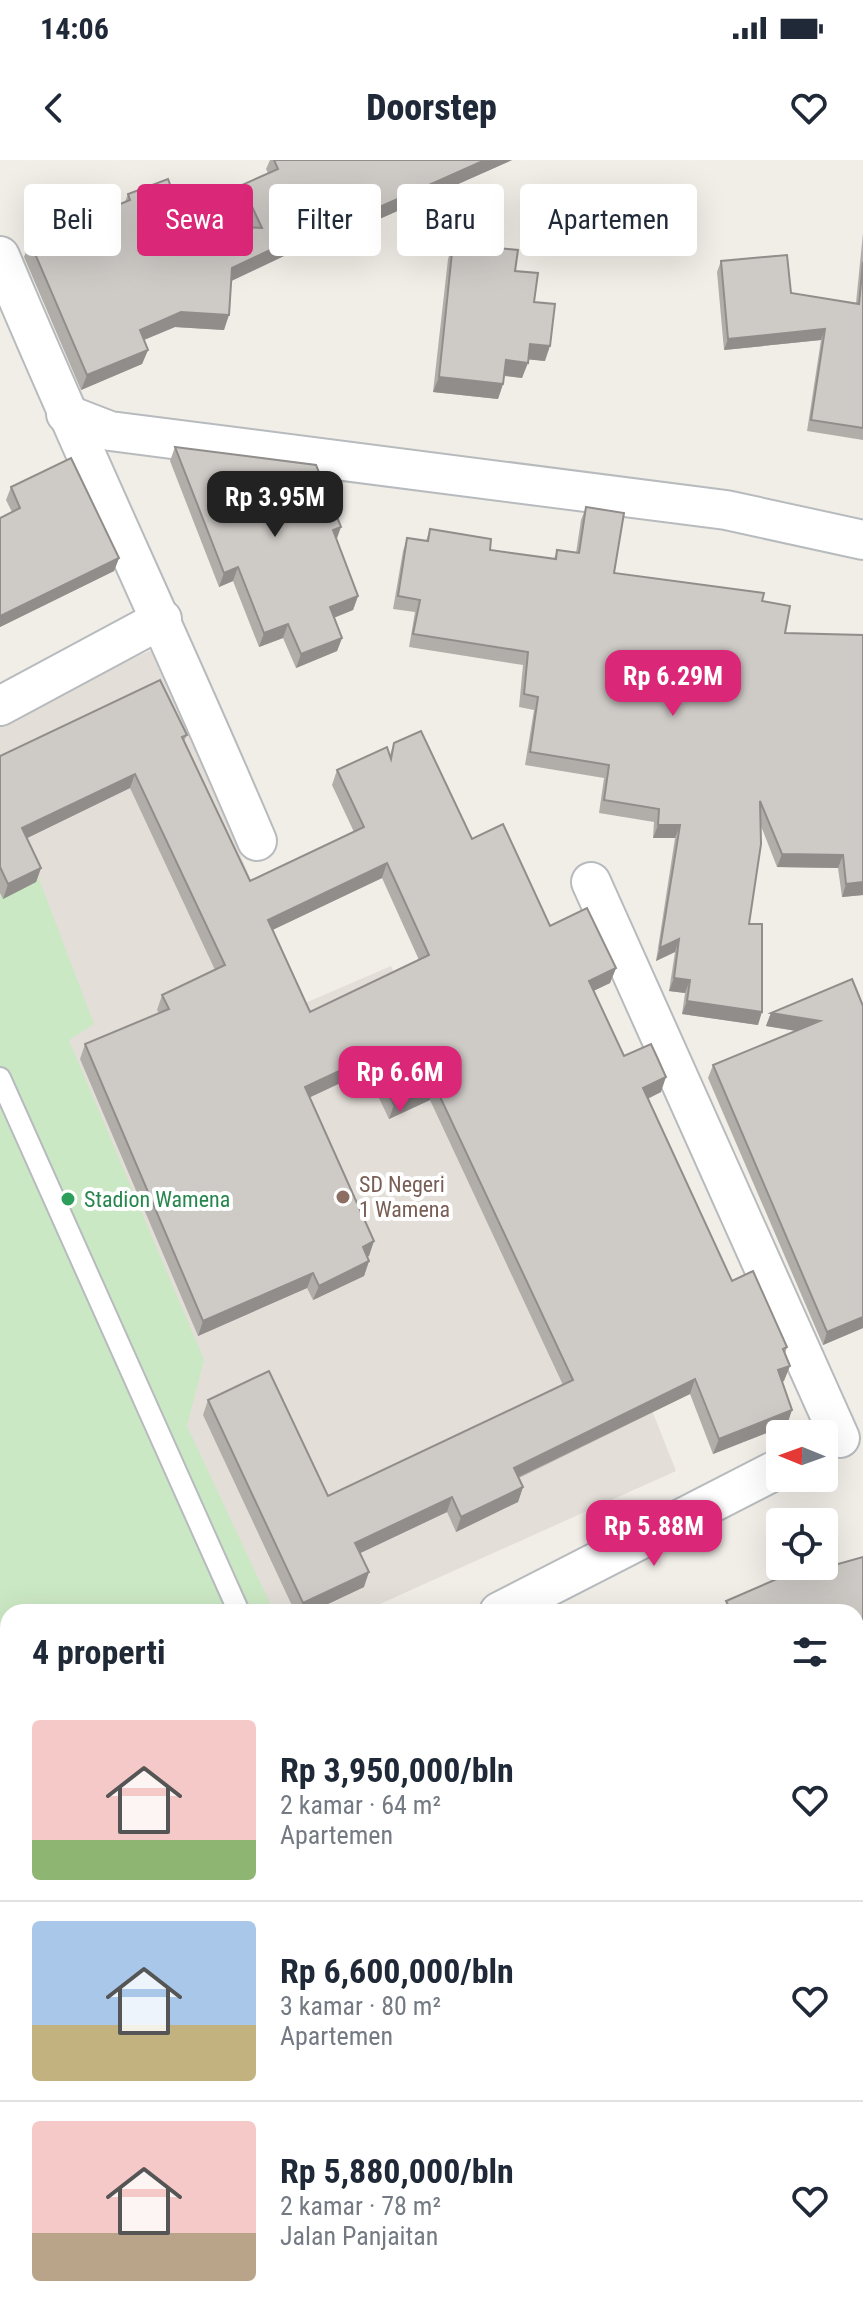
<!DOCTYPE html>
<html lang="id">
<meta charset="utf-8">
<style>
body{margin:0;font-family:"Roboto Condensed",sans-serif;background:#f6f6f7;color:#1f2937;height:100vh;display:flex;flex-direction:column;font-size:30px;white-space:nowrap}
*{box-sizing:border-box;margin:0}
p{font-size:26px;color:#747a83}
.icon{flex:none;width:44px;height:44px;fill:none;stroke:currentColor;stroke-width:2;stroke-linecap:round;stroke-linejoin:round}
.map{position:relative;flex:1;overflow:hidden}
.panel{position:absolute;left:0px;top:1444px;width:864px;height:712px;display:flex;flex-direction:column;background:#fff;border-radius:24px 24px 0 0;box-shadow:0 8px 32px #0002}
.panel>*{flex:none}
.banner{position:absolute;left:24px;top:24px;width:816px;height:72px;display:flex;gap:16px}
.needle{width:52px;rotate:271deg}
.controls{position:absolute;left:766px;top:1260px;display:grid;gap:16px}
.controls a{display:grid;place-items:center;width:72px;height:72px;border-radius:8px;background:#fff;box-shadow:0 8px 32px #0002;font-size:40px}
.price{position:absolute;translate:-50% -68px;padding:0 18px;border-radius:16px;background:#db2777;color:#fff;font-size:26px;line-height:52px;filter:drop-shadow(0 2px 4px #0008)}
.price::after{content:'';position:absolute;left:50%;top:48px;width:24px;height:18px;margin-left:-12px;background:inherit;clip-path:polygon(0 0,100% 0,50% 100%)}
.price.active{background:#222;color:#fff}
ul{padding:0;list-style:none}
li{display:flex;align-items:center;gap:24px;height:200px;padding:0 32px}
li+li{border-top:2px solid #e0e1e3}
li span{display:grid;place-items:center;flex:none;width:224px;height:160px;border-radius:8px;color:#555}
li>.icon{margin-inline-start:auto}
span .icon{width:96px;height:96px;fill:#fffc;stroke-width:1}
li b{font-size:34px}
h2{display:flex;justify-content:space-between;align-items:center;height:96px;padding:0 32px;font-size:34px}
.chip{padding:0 28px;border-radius:8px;background:#fff;box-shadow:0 8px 32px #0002;font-size:28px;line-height:72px}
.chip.active{background:#db2777;color:#fff}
.status{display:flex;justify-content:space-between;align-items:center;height:56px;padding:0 40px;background:#fff;direction:ltr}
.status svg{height:22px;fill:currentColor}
header{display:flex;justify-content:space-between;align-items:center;height:104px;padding:0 32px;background:#fff;font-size:36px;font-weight:800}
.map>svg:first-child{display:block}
</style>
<div class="status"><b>14:06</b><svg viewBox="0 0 49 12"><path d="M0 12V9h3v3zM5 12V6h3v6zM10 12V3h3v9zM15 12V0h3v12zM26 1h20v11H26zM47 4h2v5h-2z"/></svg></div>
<header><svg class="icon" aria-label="back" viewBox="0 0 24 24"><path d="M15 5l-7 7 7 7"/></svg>Doorstep<svg class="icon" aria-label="heart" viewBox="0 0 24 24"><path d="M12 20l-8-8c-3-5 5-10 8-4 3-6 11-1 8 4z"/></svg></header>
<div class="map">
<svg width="863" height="2156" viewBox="0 0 863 2156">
<rect width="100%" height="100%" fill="#f1ede7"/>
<path fill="#e3ded8" d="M 154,489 L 303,844 L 391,806 L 436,900 L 626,1185 L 676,1311 L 362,1452 L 263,1452 L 175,1255 L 0,752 L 0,558 Z"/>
<path fill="#cbe8c4" d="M 0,671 L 27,687 L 94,864 L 69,880 L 204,1200 L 187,1266 L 274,1452 L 8,1452 L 8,1618 L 0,1622 Z"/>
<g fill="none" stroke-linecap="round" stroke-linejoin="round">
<defs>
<path id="lane" d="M 0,918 L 239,1452"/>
<g id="street">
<path d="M 0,96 C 82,293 174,485 257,681"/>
<path d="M 66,254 L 110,271 L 726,350 L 863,380"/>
<path d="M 0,546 L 162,459"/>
<path d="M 591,722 L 840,1278"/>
<path d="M 499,1452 L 780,1308"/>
<path d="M 0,1689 L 8,1685"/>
<path d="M 515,2148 L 519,2156"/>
</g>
</defs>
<use href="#lane" stroke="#b7bbbe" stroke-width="24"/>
<use href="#street" stroke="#b7bbbe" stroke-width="42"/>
<use href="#lane" stroke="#fff" stroke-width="20"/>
<use href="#street" stroke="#fff" stroke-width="38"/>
</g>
<g fill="#b1aeaa" fill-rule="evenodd">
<path d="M 270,0 L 512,0 L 305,92 L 303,87 L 231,121 L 224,170 L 175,167 L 144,180 L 148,190 L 142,204 L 81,230 L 24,97 L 30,82 L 125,42 L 128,34 L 185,64 L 250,68 L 237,40 L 242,25 L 268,13 L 266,9 Z"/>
<path d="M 863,73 L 863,280 L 807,271 L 821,180 L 724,190 L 717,112 L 721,101 L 791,133 L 856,143 Z"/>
<path d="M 453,83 L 515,111 L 534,142 L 545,201 L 528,199 L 522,218 L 504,216 L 503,224 L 498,239 L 433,232 L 448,99 Z"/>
<path d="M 175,287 L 336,379 L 358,436 L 353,450 L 334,458 L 342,478 L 337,491 L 296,508 L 283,478 L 259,487 L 233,421 L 219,427 L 170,301 Z"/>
<path d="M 11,327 L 119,398 L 114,411 L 0,467 L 0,358 L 12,352 L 6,340 Z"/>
<path d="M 586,347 L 614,413 L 762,441 L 785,473 L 863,475 L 863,735 L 842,737 L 838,708 L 777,707 L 761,666 L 749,764 L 758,865 L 682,854 L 685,833 L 669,831 L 675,792 L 656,801 L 675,678 L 653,678 L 654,662 L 599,653 L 604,618 L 525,605 L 534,550 L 519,547 L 523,505 L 409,487 L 415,452 L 393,449 L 403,391 L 407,378 L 426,381 L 430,369 L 490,390 L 554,399 L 557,390 L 576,393 L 581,360 Z"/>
<path d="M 187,575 L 184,581 L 250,721 L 354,672 L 332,625 L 337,610 L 390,595 L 394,583 L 472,679 L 550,766 L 616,808 L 610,823 L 593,831 L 624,896 L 661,932 L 648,939 L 732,1121 L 787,1187 L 785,1194 L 784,1221 L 782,1222 L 787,1265 L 713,1294 L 690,1234 L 519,1318 L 523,1327 L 518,1342 L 456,1372 L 447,1352 L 360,1393 L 364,1427 L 311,1452 L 295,1452 L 203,1255 L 208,1240 L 328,1336 L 563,1225 L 430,940 L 389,959 L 366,911 L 310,937 L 374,1081 L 367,1097 L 369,1101 L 364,1116 L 313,1140 L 307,1128 L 198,1176 L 80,899 L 85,884 L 159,853 L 157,850 L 162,835 L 215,810 L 130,628 L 27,678 L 41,708 L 36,722 L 3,739 L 0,733 L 0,596 ZM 382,718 L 419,800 L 310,852 L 272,770 Z"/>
<path d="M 863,846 L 863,1168 L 823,1185 L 708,918 L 713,905 L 796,871 L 766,866 L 771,853 Z"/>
<path d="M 863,1868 L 863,2048 L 856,2051 L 856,1942 L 861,1940 L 856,1927 L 856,1871 Z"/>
<path d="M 8,2071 L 8,2148 L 61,2156 L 3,2156 L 8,2146 L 0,2128 L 0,2075 Z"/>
</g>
<g fill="#908d8b">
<path d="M 485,0 L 512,0 L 305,92 L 310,78 Z"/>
<path d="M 308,72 L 303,87 L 227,123 L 232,108 Z"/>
<path d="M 181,152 L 229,155 L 224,170 L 175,167 L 134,184 L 140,170 Z"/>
<path d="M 825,169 L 821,180 L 724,190 L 728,179 Z"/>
<path d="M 530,184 L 550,186 L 545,201 L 524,199 Z"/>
<path d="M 148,190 L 142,204 L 81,230 L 87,215 Z"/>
<path d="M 506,200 L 528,203 L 522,218 L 500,215 Z"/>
<path d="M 439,217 L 503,224 L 498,239 L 433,232 Z"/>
<path d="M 341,367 L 336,381 L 333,370 Z"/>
<path d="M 119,398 L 114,411 L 0,467 L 0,456 Z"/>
<path d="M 238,407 L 233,421 L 219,427 L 224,413 Z"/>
<path d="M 358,436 L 353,450 L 325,461 L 330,447 Z"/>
<path d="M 288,464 L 283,478 L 259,487 L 264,473 Z"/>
<path d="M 342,478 L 337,491 L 296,508 L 301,494 Z"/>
<path d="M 135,614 L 130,628 L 17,683 L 22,668 Z"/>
<path d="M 658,665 L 680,665 L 675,678 L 653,678 Z"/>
<path d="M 782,694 L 843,695 L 838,708 L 777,707 Z"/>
<path d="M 387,703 L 382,718 L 262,775 L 268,760 Z"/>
<path d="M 41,708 L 36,722 L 3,739 L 8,724 Z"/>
<path d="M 863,722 L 863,735 L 842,737 L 846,724 Z"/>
<path d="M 679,779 L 675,792 L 656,801 L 660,788 Z"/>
<path d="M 616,808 L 610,823 L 583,836 L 589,821 Z"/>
<path d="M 674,818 L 690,820 L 685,833 L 669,831 Z"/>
<path d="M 687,841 L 762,852 L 758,865 L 682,854 Z"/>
<path d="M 771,853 L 820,861 L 816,874 L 766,866 Z"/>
<path d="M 371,896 L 366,911 L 300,942 L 305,927 Z"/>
<path d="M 666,917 L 661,932 L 638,943 L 643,928 Z"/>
<path d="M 435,926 L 430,940 L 389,959 L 394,945 Z"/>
<path d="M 374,1081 L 369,1096 L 357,1102 L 363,1087 Z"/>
<path d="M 369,1101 L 364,1116 L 313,1140 L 319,1126 Z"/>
<path d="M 313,1113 L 307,1128 L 198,1176 L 203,1161 Z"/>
<path d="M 863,1157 L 863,1168 L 823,1185 L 827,1172 Z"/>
<path d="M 790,1206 L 784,1221 L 772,1225 L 778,1210 Z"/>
<path d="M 695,1219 L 690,1234 L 508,1322 L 514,1308 Z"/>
<path d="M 792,1250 L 787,1265 L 713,1294 L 719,1279 Z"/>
<path d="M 523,1327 L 518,1342 L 456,1372 L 461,1357 Z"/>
<path d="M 452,1337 L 447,1352 L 350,1398 L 355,1383 Z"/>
<path d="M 369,1412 L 364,1427 L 311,1452 L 300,1452 L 303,1443 Z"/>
<path d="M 863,1499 L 863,1509 L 856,1512 L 856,1502 Z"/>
<path d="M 8,1960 L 8,1975 L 0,1979 L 0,1964 Z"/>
<path d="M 863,2034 L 863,2048 L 856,2051 L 856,2037 Z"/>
</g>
<g fill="#cecac6" stroke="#908d8b" stroke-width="2" fill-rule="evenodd">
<path d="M 274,0 L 485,0 L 310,78 L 308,72 L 232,108 L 229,155 L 181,152 L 140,170 L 148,190 L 87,215 L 30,82 L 130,40 L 128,34 L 168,19 L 185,64 L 262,68 L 242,25 L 278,9 Z"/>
<path d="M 453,83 L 518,90 L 515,111 L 538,113 L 534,142 L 555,144 L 550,186 L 530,184 L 528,203 L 506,200 L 503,224 L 439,217 Z"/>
<path d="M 787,95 L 791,133 L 859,144 L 863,102 L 863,268 L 811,260 L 825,169 L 728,179 L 721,101 Z"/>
<path d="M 175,287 L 316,305 L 341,367 L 333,370 L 358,436 L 330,447 L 342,478 L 301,494 L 288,464 L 264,473 L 238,407 L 224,413 Z"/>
<path d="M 71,298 L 119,398 L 0,456 L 0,358 L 20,348 L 11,327 Z"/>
<path d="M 586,347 L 624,353 L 614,413 L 764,433 L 762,441 L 790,446 L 785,473 L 863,475 L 863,722 L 846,724 L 843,695 L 782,694 L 760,641 L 761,684 L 749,764 L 762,764 L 762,852 L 687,841 L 690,820 L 674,818 L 679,779 L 660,788 L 680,665 L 658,665 L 659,649 L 604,640 L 609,605 L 530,592 L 538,537 L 524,534 L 528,492 L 413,474 L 420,440 L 398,436 L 407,378 L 428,381 L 430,369 L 491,379 L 490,390 L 556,399 L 557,390 L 579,393 Z"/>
<path d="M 160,520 L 187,575 L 182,577 L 250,721 L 364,667 L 337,610 L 387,587 L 391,599 L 394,583 L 421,571 L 472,679 L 503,664 L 550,766 L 587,748 L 616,808 L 589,821 L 624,896 L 651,884 L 657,897 L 666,917 L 643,928 L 732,1121 L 753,1111 L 787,1187 L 783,1189 L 790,1206 L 778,1210 L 792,1250 L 719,1279 L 695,1219 L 514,1308 L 523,1327 L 461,1357 L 452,1337 L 355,1383 L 369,1412 L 303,1443 L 208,1240 L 269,1211 L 328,1336 L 573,1220 L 435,926 L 394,945 L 371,896 L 305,927 L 374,1081 L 363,1087 L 369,1101 L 319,1126 L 313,1113 L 203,1161 L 85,884 L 169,849 L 162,835 L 225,805 L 135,614 L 22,668 L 41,708 L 8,724 L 0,707 L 0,596 ZM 387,703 L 429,795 L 310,852 L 268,760 Z"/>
<path d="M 852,819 L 863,846 L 863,1157 L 827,1172 L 713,905 L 820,861 L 771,853 Z"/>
<path d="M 863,1397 L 863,1499 L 856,1502 L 856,1452 L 718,1452 L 729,1447 L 726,1441 L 807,1406 L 811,1406 L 813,1411 Z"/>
<path d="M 8,1836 L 8,1960 L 0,1964 L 0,1839 Z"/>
<path d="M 863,1868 L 863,1913 L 856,1896 L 856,1871 Z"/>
<path d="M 863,1939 L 863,2034 L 856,2037 L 856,1942 Z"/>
<path d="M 8,2071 L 8,2123 L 0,2105 L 0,2075 Z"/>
<path d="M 8,2145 L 8,2148 L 57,2148 L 61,2156 L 11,2156 L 6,2146 Z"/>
<path d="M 281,2148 L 295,2148 L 299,2156 L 266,2156 Z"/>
<path d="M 316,2148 L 325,2148 L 329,2156 L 301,2156 Z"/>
</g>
<circle fill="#8d6e63" stroke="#fff" stroke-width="3" cx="343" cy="1037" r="8"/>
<circle fill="#2e9e5b" stroke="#fff" stroke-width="3" cx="68" cy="1039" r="8"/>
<g text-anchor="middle" stroke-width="8" stroke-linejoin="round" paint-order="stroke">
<g font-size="22" fill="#785e54" stroke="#fff" text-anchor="start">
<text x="359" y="1032">SD Negeri<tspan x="359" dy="25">1 Wamena</tspan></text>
</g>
<g font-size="22" fill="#27864d" stroke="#fff" text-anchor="start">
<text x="84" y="1047">Stadion Wamena</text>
</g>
</g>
</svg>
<div class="controls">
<a><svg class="needle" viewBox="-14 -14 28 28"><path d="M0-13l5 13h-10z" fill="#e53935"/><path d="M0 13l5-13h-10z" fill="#747a83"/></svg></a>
<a><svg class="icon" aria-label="locate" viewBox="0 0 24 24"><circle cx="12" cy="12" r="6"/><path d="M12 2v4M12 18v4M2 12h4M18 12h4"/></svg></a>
</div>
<b class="price active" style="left:275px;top:379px">Rp 3.95M</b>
<b class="price" style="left:673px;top:558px">Rp 6.29M</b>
<b class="price" style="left:400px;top:954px">Rp 6.6M</b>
<b class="price" style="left:654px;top:1408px">Rp 5.88M</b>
<div class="banner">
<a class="chip">Beli</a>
<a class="chip active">Sewa</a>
<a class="chip">Filter</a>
<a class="chip">Baru</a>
<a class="chip">Apartemen</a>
</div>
<section class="panel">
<h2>4 properti<svg class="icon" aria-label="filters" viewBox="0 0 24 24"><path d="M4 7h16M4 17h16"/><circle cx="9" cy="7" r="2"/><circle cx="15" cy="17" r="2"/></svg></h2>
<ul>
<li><span style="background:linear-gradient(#f6c9c9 75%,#8fb573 0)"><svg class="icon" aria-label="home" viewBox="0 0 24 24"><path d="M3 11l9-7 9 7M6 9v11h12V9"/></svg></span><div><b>Rp 3,950,000/bln</b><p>2 kamar · 64 m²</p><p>Apartemen</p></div><svg class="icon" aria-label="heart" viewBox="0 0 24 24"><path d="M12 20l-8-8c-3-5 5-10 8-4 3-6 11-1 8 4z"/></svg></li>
<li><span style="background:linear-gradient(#a9c7e8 65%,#c2b280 0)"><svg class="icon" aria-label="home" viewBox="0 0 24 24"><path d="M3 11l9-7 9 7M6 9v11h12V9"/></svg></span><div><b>Rp 6,600,000/bln</b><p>3 kamar · 80 m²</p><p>Apartemen</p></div><svg class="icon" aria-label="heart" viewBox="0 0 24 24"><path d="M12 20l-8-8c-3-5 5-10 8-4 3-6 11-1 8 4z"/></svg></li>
<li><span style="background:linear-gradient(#f6c9c9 70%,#b9a48a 0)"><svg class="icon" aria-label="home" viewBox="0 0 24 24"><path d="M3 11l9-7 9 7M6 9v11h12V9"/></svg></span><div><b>Rp 5,880,000/bln</b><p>2 kamar · 78 m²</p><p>Jalan Panjaitan</p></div><svg class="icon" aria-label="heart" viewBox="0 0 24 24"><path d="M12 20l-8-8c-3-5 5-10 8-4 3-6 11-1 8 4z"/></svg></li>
</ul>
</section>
</div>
